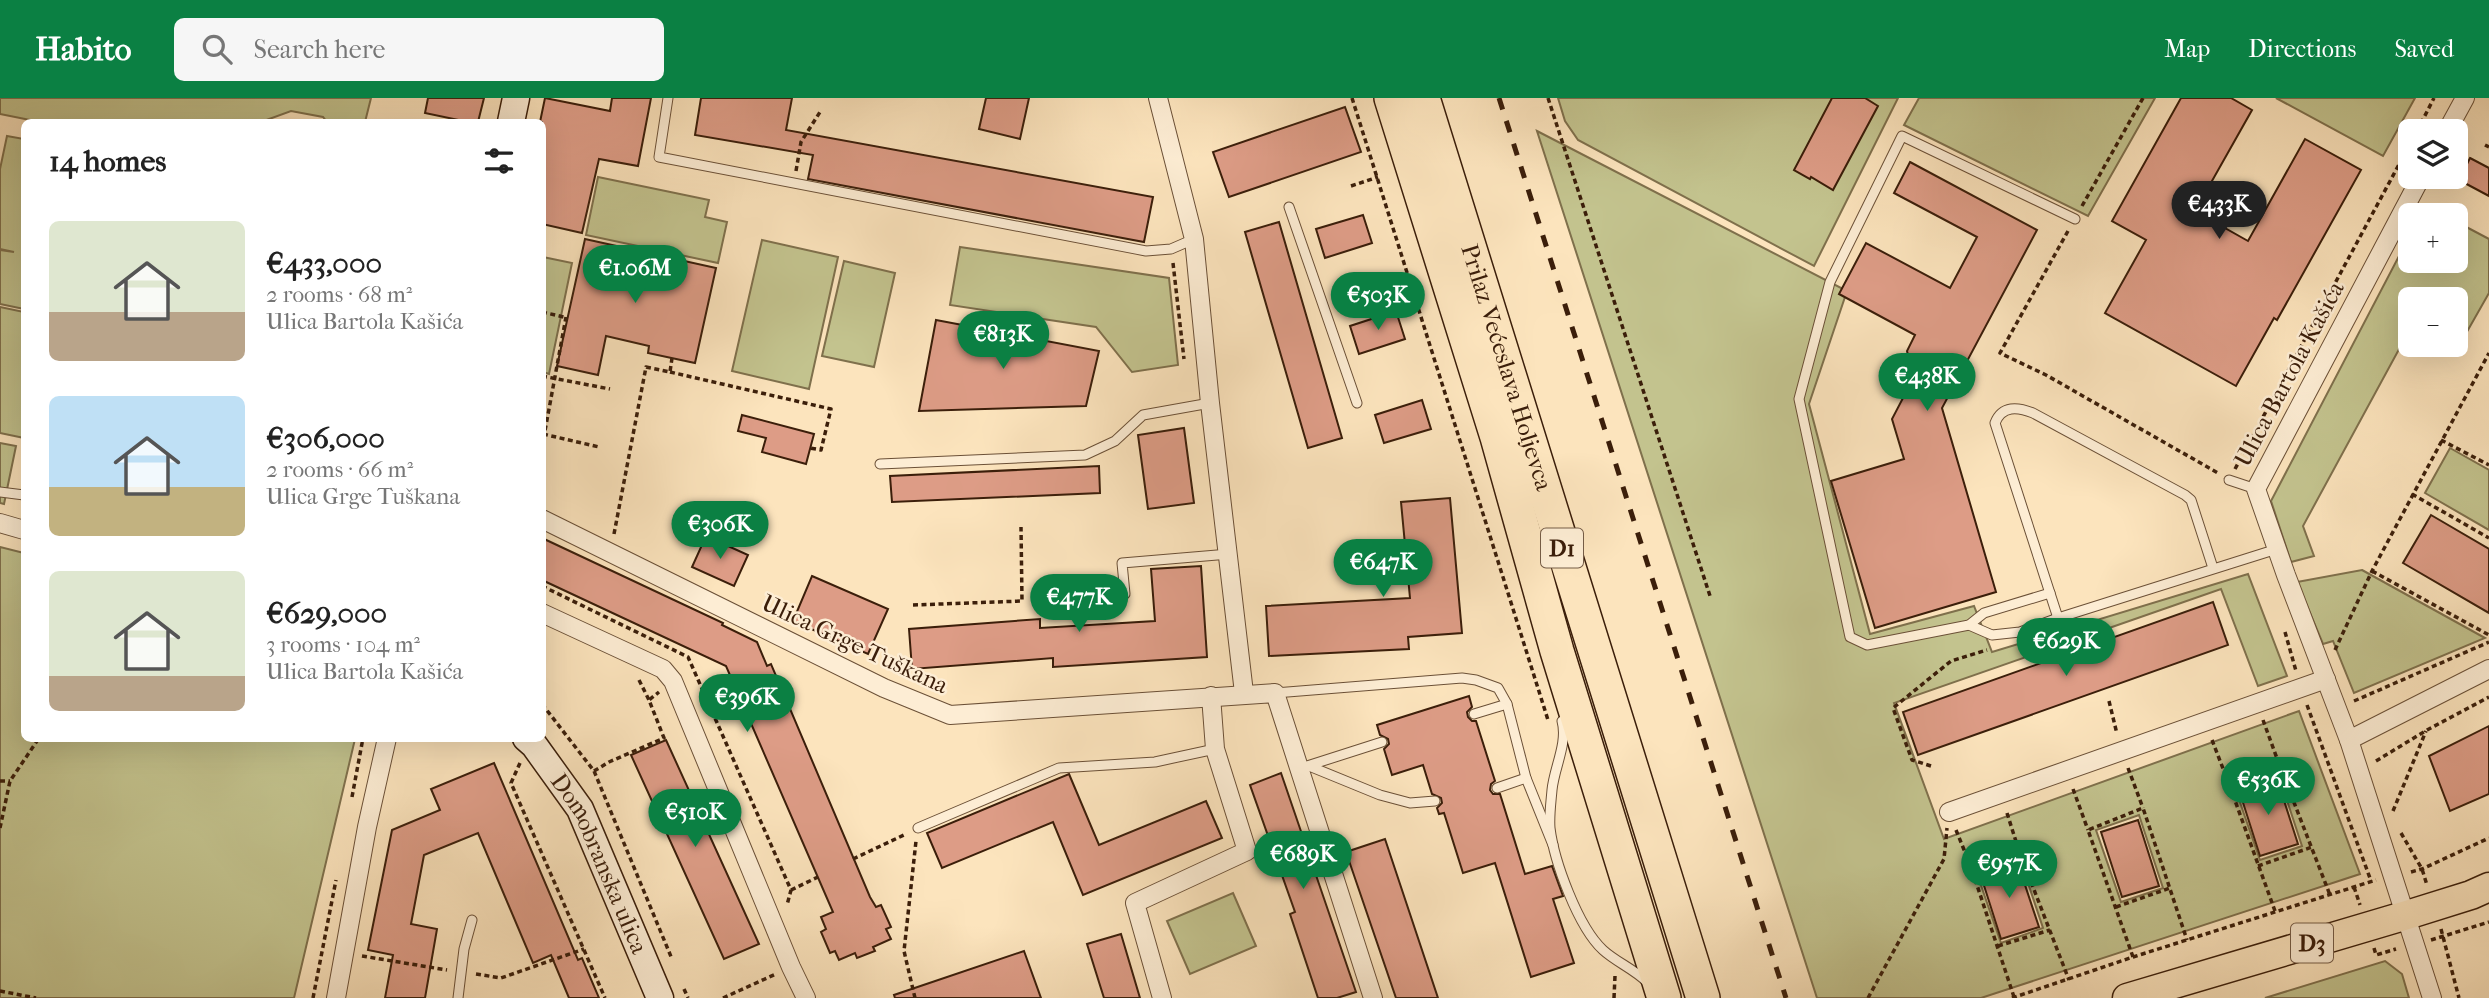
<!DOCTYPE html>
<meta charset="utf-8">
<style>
body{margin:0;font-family:"IM FELL French Canon",serif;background:#f6f6f6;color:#222;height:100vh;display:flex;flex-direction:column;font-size:26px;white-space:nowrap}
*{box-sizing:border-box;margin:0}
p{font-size:23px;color:#767676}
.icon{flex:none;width:38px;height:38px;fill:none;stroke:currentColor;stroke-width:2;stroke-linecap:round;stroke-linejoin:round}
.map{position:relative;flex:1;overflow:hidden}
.side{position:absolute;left:21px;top:21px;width:525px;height:623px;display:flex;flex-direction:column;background:#fff;border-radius:10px;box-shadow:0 7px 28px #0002}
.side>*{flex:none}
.fabs{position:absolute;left:2398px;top:21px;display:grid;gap:14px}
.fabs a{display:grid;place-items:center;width:70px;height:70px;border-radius:10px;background:#fff;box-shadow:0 7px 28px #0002;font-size:35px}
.price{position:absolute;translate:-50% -60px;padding:0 16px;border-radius:24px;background:#0b8043;color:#fff;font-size:23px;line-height:46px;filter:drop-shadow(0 2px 4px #0008)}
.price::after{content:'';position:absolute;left:50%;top:42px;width:21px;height:16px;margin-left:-10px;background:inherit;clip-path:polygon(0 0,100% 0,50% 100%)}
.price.selected{background:#222;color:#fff}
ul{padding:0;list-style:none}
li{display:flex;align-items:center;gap:21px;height:175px;padding:0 28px}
li span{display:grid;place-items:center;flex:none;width:196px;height:140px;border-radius:10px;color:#555}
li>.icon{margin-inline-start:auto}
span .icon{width:84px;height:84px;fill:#fffc;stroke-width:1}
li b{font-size:30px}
h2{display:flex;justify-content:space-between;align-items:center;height:84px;padding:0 28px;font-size:30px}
header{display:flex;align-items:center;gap:42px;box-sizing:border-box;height:98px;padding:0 35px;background:#0b8043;color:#fff}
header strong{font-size:33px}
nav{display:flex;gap:38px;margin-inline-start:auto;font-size:24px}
.search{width:490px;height:63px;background:#f6f6f6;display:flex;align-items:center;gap:18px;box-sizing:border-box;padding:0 24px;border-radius:10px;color:#767676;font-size:26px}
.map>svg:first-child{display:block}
</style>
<header>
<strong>Habito</strong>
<div class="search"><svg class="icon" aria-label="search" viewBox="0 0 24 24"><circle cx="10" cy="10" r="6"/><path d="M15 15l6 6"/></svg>Search here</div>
<nav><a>Map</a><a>Directions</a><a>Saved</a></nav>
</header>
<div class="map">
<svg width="2489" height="900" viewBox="0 0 2489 900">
<rect width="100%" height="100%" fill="#fce4bd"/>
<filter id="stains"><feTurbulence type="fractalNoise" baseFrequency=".00286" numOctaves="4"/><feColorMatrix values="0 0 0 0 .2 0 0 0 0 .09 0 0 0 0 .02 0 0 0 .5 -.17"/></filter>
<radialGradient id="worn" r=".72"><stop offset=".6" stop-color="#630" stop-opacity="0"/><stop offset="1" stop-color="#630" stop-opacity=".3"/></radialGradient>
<g fill="#c3c38e" stroke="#7f704c" stroke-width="2" fill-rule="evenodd">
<path d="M 0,0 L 371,0 L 365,24 L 327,24 L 323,19 L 291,13 L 261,24 L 40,24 L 0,16 Z"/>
<path d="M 1558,0 L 1898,0 L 1814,168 L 1578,42 L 1565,23 Z"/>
<path d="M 1919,0 L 2155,0 L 2088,118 L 1904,27 Z"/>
<path d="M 2276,0 L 2415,0 L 2383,58 Z"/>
<path d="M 1537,33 L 1847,193 L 1809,306 L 1870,536 L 1974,508 L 1992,554 L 2248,476 L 2287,578 L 2258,588 L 2221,491 L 1894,605 L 1944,741 L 2299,613 L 2360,776 L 1981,900 L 1817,900 ZM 2278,675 L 2302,748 L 2260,762 L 2235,690 ZM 2139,717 L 2163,790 L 2121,804 L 2096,732 ZM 2019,758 L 2043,830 L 2001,845 L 1976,773 Z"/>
<path d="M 7,38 L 24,41 L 24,211 L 0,206 L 0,152 L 14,154 L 0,151 L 0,71 Z"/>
<path d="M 598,79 L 709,102 L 705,119 L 727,124 L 718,165 L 586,137 Z"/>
<path d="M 2455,123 L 2489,141 L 2489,195 L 2464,239 L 2455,235 L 2455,201 L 2410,201 L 2410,231 L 2303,428 L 2314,458 L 2291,464 L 2271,403 L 2410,137 L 2410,163 L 2455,163 Z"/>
<path d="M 762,142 L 838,159 L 809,291 L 732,273 Z"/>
<path d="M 960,149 L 1169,180 L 1178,267 L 1132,274 L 1096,229 L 950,207 Z"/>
<path d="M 543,159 L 572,165 L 549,276 L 543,274 Z"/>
<path d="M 844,163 L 895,175 L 874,269 L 822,258 Z"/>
<path d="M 0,209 L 24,214 L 24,340 L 0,335 Z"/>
<path d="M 0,345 L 16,348 L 4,406 L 0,405 Z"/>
<path d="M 2450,350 L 2489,372 L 2489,432 L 2425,395 Z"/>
<path d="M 0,449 L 24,455 L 24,640 L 355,641 L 294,900 L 0,900 Z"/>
<path d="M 2362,472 L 2485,540 L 2354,595 L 2333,543 L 2323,546 L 2297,484 Z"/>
<path d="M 1233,795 L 1256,848 L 1190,876 L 1167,823 Z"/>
<path d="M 2385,863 L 2402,876 L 2409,900 L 2265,900 Z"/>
</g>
<g fill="#dd9c86" stroke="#3b1e0a" stroke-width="2">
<path d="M 428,0 L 484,0 L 478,24 L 468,24 L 425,15 Z"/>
<path d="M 545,0 L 610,13 L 612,0 L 651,0 L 638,68 L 599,61 L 582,135 L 542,126 L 542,24 L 540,24 Z"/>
<path d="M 701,0 L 792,0 L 786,32 L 1153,99 L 1144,144 L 808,81 L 813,57 L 695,37 Z"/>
<path d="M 986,0 L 1029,0 L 1020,41 L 979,31 Z"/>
<path d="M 1832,0 L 1865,0 L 1878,8 L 1833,92 L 1811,79 L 1810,81 L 1794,72 Z"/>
<path d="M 2181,0 L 2231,0 L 2252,12 L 2195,113 L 2248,143 L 2305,41 L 2361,72 L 2277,222 L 2274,220 L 2236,288 L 2105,215 L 2146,142 L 2112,123 Z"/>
<path d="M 1345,9 L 1361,54 L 1229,99 L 1213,54 Z"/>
<path d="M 2470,60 L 2489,70 L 2489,98 L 2459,82 Z"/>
<path d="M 1910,64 L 2037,132 L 1942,310 L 1996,494 L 1875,530 L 1831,383 L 1904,361 L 1892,321 L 1914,279 L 1907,253 L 1915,237 L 1839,196 L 1866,145 L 1950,190 L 1977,139 L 1894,95 Z"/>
<path d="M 1363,117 L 1372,145 L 1325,160 L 1316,131 Z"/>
<path d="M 1279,124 L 1342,340 L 1308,350 L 1245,134 Z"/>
<path d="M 585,141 L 716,170 L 695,265 L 648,255 L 649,248 L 606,238 L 598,277 L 557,268 Z"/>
<path d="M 1396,213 L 1405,241 L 1359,256 L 1350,228 Z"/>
<path d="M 936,222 L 1099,253 L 1086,308 L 919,313 Z"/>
<path d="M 1422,302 L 1431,331 L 1384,345 L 1375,317 Z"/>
<path d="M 742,317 L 814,336 L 806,366 L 762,354 L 766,340 L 738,333 Z"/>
<path d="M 1184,330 L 1194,405 L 1148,411 L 1138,337 Z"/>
<path d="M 1099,368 L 1100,395 L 892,404 L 890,378 Z"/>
<path d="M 1450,400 L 1462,535 L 1408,539 L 1409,551 L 1269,558 L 1266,508 L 1410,500 L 1401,404 Z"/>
<path d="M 2431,417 L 2489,451 L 2489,515 L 2403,465 Z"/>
<path d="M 706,438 L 748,457 L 734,488 L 692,469 Z"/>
<path d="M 542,440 L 723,525 L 722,527 L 757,544 L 767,568 L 771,566 L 870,799 L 876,809 L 881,807 L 891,829 L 886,831 L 891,841 L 873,849 L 875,853 L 857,860 L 855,855 L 839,862 L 835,853 L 830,855 L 821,834 L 826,831 L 821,819 L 833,814 L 726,568 L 542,482 Z"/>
<path d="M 1201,468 L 1207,559 L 1053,569 L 1053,560 L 912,571 L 909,531 L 1040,521 L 1040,530 L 1155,523 L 1151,471 Z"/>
<path d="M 812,478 L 888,511 L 868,556 L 793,523 Z"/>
<path d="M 2213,504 L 2228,547 L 1918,657 L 1903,614 Z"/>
<path d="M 1469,598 L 1472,609 L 1467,614 L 1468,619 L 1472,623 L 1476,623 L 1495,683 L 1491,686 L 1490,692 L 1493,696 L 1500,696 L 1525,776 L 1552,768 L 1563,798 L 1553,801 L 1574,865 L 1531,879 L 1495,765 L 1463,775 L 1444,715 L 1439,716 L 1437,710 L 1442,705 L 1441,700 L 1432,696 L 1423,667 L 1392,677 L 1384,651 L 1389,646 L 1388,641 L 1380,637 L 1377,627 Z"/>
<path d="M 2489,628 L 2489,696 L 2450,713 L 2429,658 Z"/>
<path d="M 666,642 L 759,846 L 724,861 L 631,657 Z"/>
<path d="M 494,665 L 578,862 L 582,860 L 599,900 L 569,900 L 551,857 L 533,865 L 478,735 L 424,757 L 411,826 L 437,831 L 425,900 L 385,900 L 393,857 L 368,852 L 392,732 L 440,712 L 431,691 Z"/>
<path d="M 1281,675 L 1356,894 L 1337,900 L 1318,900 L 1290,816 L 1295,814 L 1250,687 Z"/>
<path d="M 1069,676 L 1099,747 L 1206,703 L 1222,740 L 1083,797 L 1053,724 L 942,770 L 927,735 Z"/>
<path d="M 2277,681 L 2298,746 L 2260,758 L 2239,692 Z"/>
<path d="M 2138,722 L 2159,788 L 2122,799 L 2101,734 Z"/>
<path d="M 1385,741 L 1438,900 L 1396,900 L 1346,754 Z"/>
<path d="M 2017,763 L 2039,829 L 2001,841 L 1980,775 Z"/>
<path d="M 1121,836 L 1140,900 L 1104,900 L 1087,846 Z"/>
<path d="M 1024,853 L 1041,900 L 895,900 L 894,897 Z"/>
</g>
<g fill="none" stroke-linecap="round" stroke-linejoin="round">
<defs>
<g id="lane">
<path d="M 668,0 L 659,59 L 1146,153 L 1171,151 L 1194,141"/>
<path d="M 1289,109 L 1357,305"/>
<path d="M 880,366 L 1085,357 L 1115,343 L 1143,317 L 1210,305"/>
<path d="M 2229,382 L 2256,391"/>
<path d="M 0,394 L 24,397"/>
<path d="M 2213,470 L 2191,402 L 2185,397 L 2033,315 C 2018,309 2002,307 1995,325 L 2058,520 L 2277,451"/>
<path d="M 2050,495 L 1984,515 L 1969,527 L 1867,547 L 1850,539 L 1799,301 L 1830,184 L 1902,38 L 2075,121"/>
<path d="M 1046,506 L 1125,496 L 1122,465 L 1229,456"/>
<path d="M 1969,527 L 1992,537 L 2020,534 L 2058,520"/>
<path d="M 1275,595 L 1462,580 L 1476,582 L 1498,590 L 1507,606 L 1526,680 L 1553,747"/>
<path d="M 1474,616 L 1507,606"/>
<path d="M 1562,623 C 1568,645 1554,670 1552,692 C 1551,704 1549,718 1550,730 C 1554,763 1578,829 1603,852 C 1616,864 1634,871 1647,884"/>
<path d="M 1307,668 L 1382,644"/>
<path d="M 1309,668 L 1380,697 L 1410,705 L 1435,703"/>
<path d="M 1497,690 L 1526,680"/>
<path d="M 918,730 L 1059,670 L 1155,664 L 1215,651"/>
<path d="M 458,900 L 464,851 L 472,822"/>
</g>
<g id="street">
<path d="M 1158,0 L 1194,141 L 1210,305 L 1244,595"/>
<path d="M 2447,33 L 2465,0"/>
<path d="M 2421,79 L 2256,391 L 2286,477 L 2349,642 L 2432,900"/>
<path d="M 542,421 L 884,590 L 950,617 L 1275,595 L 1373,900"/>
<path d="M 0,425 L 24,432"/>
<path d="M 542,515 L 663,571 L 673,583 L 791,869 L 806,900"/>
<path d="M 2349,642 L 2489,571"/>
<path d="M 1949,714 L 2326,581"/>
<path d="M 336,900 L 367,729 L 387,640"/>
<path d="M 1162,900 L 1135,805 L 1247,753 L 1215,651 L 1211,598"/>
</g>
<g id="secondary">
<path d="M 511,24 L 516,0"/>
<path id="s1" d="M 526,640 L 534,647 L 580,711 L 660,900"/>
</g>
<path id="primary" d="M 2127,900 L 2407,817 L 2471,797 L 2489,789"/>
<g id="highway">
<path d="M 1391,0 L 1497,339 L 1557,553 L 1664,900"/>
<path id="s2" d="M 1423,0 L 1703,900"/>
</g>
</defs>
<use href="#lane" stroke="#6b5037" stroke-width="11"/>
<use href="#street" stroke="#6b5037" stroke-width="20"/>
<use href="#secondary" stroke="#3b1e0a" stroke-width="29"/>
<use href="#primary" stroke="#3b1e0a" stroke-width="31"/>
<use href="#highway" stroke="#3b1e0a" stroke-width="36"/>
<g stroke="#3b1e0a" stroke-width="3.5" stroke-dasharray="5 3.5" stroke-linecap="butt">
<path d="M 1352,0 L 1548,622"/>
<path d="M 1548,0 L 1711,501"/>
<path d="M 2417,33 L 2434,0"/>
<path d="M 2485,47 L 2489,49"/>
<path d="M 796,73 L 801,44 L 820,14"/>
<path d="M 1351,88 L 1378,79"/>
<path d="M 2082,108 L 2143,0"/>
<path d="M 2068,133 L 2000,255 L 2046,277 L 2218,375"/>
<path d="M 1173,165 L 1184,261"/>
<path d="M 542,214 L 568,220"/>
<path d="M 670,274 L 831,311 L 821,352 L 810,350"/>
<path d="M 542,278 L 610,291"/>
<path d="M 543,336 L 599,349"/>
<path d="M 2441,342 L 2489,367"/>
<path d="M 542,349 L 566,219"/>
<path d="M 2235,371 L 2410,46"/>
<path d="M 2412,396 L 2489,440"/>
<path d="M 614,436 L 646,269 L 670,274 L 672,260"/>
<path d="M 2372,473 L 2489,537"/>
<path d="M 542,488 L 688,559 L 791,792 L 787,807"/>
<path d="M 913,507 L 1022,503 L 1021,429"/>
<path d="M 2069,532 L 2088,536"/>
<path d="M 2285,534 L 2296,573"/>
<path d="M 2335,552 L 2372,473 L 2489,255"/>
<path d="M 639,582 L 649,602"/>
<path d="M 2109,603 L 2117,636"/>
<path d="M 2354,603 L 2489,544"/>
<path d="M 542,606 L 594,673 L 672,861"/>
<path d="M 2307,607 L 2371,783"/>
<path d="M 2263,622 L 2279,666"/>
<path d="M 2212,642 L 2229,686"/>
<path d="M 2376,663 L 2427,632 L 2489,599"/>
<path d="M 520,665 L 511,685 L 605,900"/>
<path d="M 1931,668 L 1912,662 L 1893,610 L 1951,563 L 1987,552"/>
<path d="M 2128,670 L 2143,710"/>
<path d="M 594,673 L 609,664 L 664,640 L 649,602 L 659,594"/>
<path d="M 0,683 L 10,683"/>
<path d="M 2073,691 L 2088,732"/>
<path d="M 352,699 L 363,640"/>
<path d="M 2393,713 L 2426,633"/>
<path d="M 2007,715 L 2019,753"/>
<path d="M 0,730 L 10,683 L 39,640"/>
<path d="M 1956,732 L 1971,769"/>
<path d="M 2401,735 L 2422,771 L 2427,787"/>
<path d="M 853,761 L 906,736"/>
<path d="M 2258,768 L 2312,749"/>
<path d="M 2411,774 L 2422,771 L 2489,740"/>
<path d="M 2354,789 L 2360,807"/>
<path d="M 791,792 L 818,779"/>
<path d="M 2116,809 L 2170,790"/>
<path d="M 2275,813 L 2229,686 L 2279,666 L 2330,797"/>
<path d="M 2441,831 L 2459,900"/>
<path d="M 2431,842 L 2489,824"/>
<path d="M 1998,848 L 2050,832"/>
<path d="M 2374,850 L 2376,857 L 2396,851"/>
<path d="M 362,858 L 447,872"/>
<path d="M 2133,859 L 2088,732 L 2143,710 L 2187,842"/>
<path d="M 476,876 L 501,880 L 584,851"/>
<path d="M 684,891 L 688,900"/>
<path d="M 0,893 L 36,900"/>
<path d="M 2014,899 L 1971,769 L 2019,753 L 2069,882"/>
<path d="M 313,900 L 336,782"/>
<path d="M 723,900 L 776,876"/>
<path d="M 915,900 L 904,853 L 916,743"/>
<path d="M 1614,900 L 1615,878"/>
<path d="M 1868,900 L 1944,761 L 1947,730"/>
<path d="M 2012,900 L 2133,859 L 2376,782"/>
</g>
<use href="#lane" stroke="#fdedd4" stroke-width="9"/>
<use href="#street" stroke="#fdedd4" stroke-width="18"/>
<use href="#secondary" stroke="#fdedd4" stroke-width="26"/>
<use href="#primary" stroke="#fce4bd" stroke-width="28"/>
<use href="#highway" stroke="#fce4bd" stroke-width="33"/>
<path stroke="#3b1e0a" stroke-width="5" stroke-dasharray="12 12" stroke-linecap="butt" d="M 1499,0 L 1786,900"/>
</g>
<g text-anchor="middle" stroke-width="5" stroke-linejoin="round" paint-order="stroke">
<g fill="#fdedd4" stroke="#755c47" stroke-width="2">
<rect x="1541" y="430.5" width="42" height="39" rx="5"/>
<rect x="2291" y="825.5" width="42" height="39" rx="5"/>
</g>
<g font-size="23" font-weight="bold" fill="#3b1e0a">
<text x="1562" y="458">D1</text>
<text x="2312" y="853">D3</text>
</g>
<g font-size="24" fill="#3b1e0a" stroke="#fdedd4">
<text dy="8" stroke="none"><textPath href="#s2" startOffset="282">Prilaz Većeslava Holjevca</textPath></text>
<text transform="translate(2289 276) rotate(-62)" y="8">Ulica Bartola Kašića</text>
<text transform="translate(855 546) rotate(25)" y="8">Ulica Grge Tuškana</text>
<text dy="8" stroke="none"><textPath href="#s1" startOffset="147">Domobranska ulica</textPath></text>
</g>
</g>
<rect width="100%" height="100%" filter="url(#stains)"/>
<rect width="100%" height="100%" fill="url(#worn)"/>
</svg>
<div class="fabs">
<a><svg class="icon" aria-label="layers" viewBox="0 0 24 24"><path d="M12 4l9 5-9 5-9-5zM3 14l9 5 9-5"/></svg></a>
<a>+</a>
<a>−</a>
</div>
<b class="price selected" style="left:2219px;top:143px">€433K</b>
<b class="price" style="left:635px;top:207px">€1.06M</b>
<b class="price" style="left:1378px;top:234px">€503K</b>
<b class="price" style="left:1003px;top:273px">€813K</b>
<b class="price" style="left:1927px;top:315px">€438K</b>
<b class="price" style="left:720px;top:463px">€306K</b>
<b class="price" style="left:1383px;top:501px">€647K</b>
<b class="price" style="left:1079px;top:536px">€477K</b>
<b class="price" style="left:2066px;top:580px">€629K</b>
<b class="price" style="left:747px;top:636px">€396K</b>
<b class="price" style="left:2268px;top:719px">€536K</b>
<b class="price" style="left:695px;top:751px">€510K</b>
<b class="price" style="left:1303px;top:793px">€689K</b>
<b class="price" style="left:2009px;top:802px">€957K</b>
<section class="side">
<h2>14 homes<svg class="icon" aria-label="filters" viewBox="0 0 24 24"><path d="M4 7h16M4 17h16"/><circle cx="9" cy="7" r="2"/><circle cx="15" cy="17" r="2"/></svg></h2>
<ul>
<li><span style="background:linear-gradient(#dfe7d0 65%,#b9a48a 0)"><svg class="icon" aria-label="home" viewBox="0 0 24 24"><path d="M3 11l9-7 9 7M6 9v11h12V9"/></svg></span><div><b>€433,000</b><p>2 rooms · 68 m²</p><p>Ulica Bartola Kašića</p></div></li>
<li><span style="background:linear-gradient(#bfe0f5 65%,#c2b280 0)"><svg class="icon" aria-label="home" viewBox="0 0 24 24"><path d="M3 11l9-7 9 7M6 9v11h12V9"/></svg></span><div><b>€306,000</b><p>2 rooms · 66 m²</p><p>Ulica Grge Tuškana</p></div></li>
<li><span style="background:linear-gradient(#dfe7d0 75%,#b9a48a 0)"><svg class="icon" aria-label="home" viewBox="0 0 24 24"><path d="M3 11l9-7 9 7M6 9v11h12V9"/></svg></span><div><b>€629,000</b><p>3 rooms · 104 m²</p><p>Ulica Bartola Kašića</p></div></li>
</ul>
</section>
</div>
